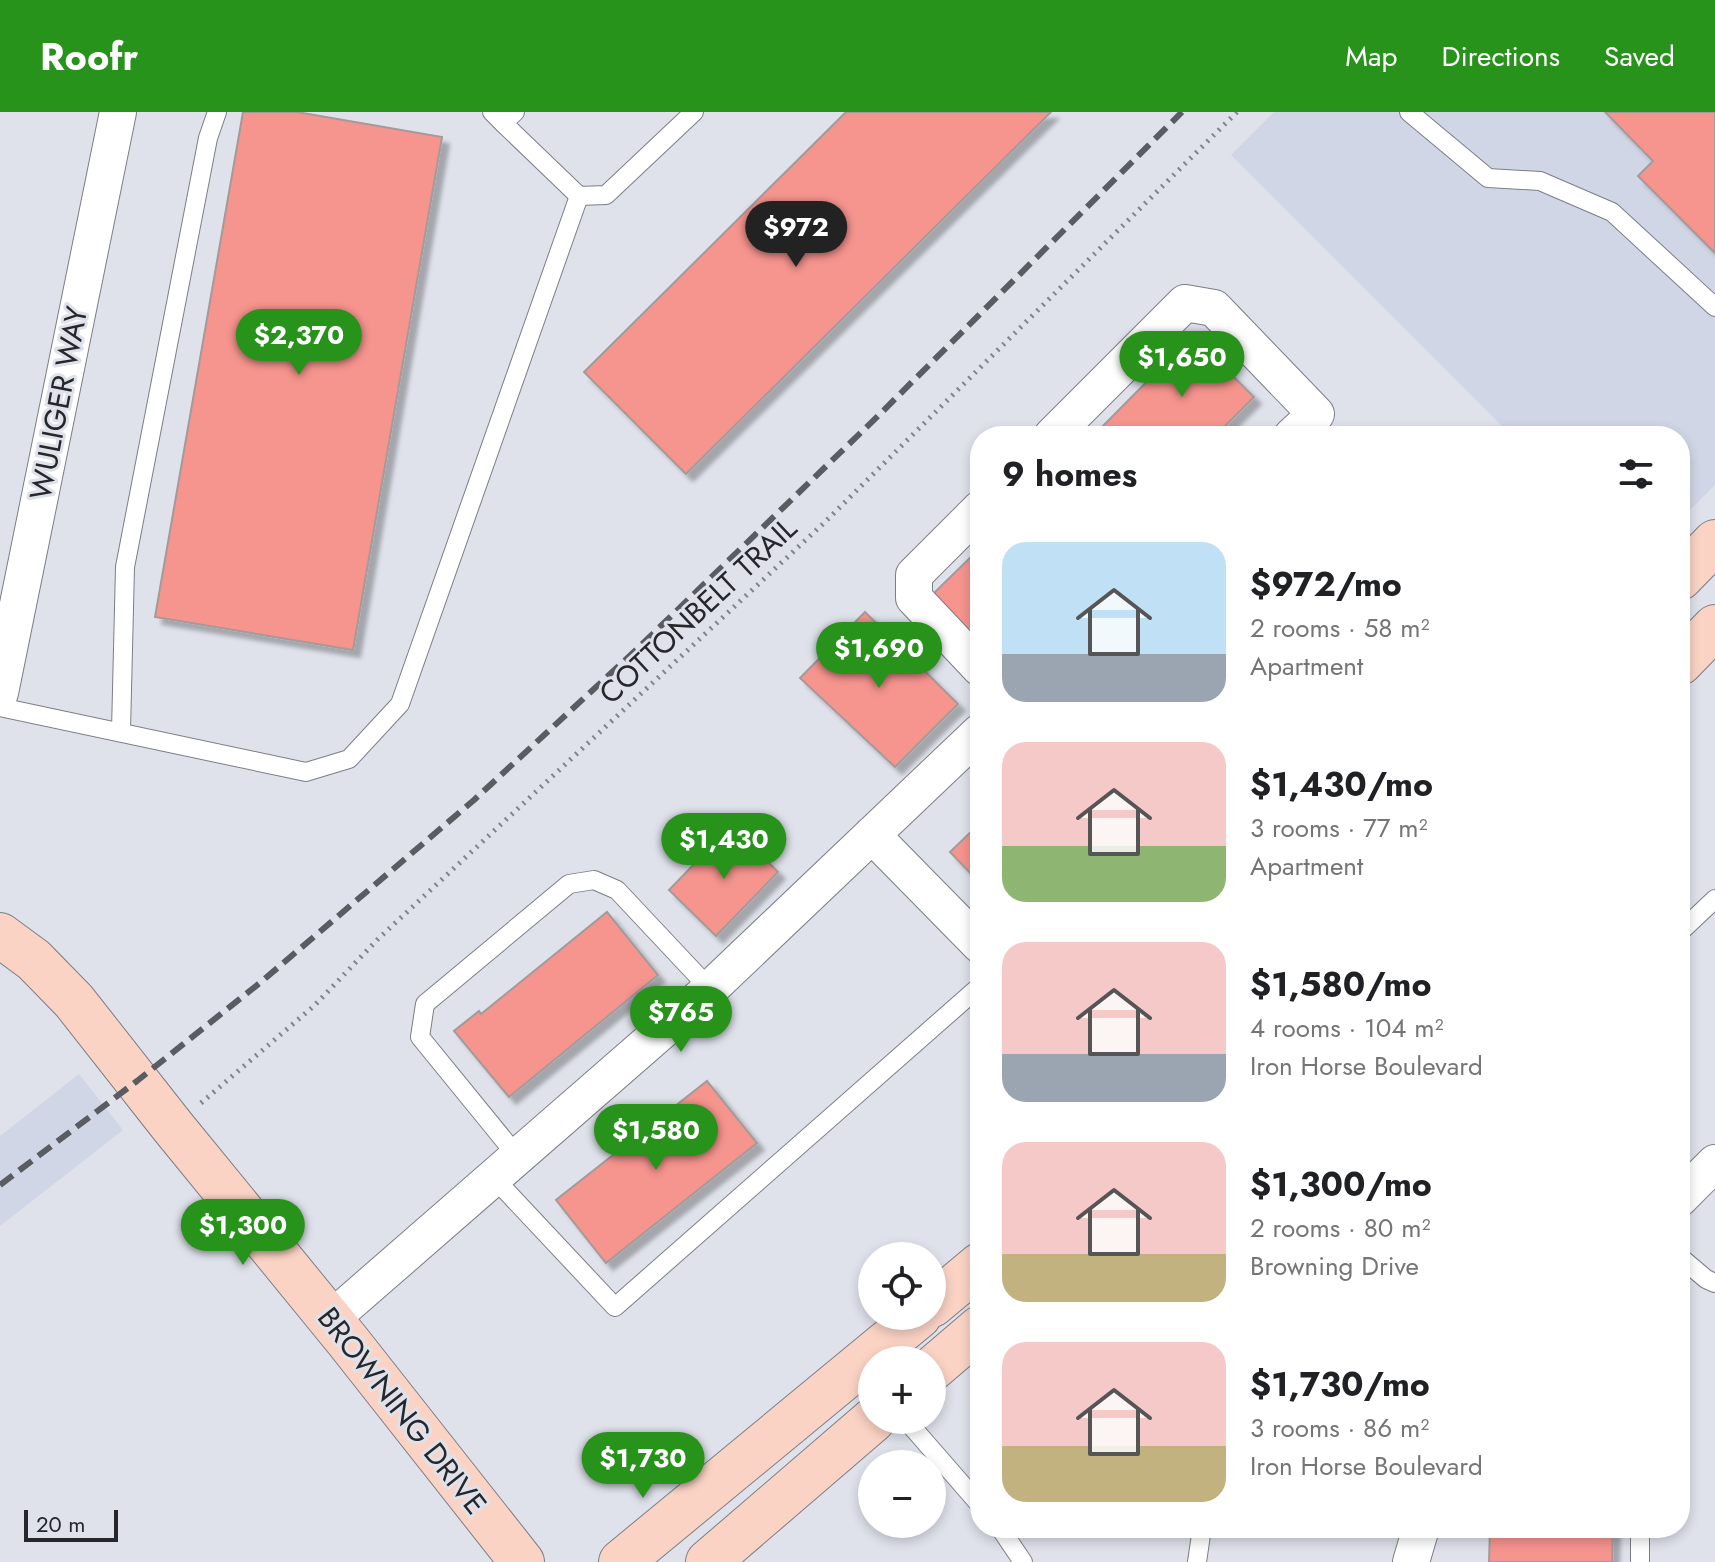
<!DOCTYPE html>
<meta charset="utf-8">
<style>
body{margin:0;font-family:Jost,sans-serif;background:#f6f6f6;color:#202124;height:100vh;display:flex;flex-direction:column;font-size:30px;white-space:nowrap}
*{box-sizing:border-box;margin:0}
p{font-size:26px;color:#757577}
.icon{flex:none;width:44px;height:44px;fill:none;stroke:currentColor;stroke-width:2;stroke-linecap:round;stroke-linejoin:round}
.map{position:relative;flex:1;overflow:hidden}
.details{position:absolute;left:970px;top:314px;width:720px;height:1112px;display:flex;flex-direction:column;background:#fff;border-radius:32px;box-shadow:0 4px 12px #0003}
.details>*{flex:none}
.fabs{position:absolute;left:858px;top:1130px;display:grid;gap:16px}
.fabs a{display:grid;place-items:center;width:88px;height:88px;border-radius:50%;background:#fff;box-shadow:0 4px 12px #0003;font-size:40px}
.scale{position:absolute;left:24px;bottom:20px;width:94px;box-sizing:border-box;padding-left:8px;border:4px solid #25272a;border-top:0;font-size:22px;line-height:28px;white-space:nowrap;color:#25272a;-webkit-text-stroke:6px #dfe2eb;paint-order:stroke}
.price{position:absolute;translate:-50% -68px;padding:0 18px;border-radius:28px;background:#28931b;color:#fff;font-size:26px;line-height:52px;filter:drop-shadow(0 2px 4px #0008)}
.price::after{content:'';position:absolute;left:50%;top:48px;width:24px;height:18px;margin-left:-12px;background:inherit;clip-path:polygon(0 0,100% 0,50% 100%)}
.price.current{background:#222;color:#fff}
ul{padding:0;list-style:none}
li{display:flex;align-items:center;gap:24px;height:200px;padding:0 32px}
li span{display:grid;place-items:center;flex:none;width:224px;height:160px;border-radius:24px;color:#555}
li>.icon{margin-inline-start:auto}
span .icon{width:96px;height:96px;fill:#fffc;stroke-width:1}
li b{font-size:34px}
h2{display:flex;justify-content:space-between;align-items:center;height:96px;padding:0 32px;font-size:34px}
header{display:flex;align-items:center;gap:48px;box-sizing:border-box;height:112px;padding:0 40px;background:#28931b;color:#fff}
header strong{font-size:38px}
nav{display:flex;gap:44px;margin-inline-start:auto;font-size:28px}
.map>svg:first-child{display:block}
</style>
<header>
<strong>Roofr</strong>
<nav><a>Map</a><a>Directions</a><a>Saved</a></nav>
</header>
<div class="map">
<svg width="1715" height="1450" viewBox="0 0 1715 1450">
<defs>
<filter id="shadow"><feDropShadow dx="7" dy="7" stdDeviation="2" flood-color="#0004"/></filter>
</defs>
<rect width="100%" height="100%" fill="#dfe2eb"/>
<g fill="#d1d6e6">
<path d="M 1274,0 L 1715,0 L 1715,373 L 1680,408 L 1680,324 L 1512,324 L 1231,43 Z"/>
<path d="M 79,962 L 123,1018 L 0,1114 L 0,1024 Z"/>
</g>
<g fill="#f6948e" stroke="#a49a99" stroke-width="2" filter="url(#shadow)">
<path d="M 243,0 L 297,0 L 442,25 L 353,538 L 155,505 Z"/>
<path d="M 846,0 L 1051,0 L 686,362 L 584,260 Z"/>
<path d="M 1605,0 L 1715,0 L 1715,141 L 1638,64 L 1653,49 Z"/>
<path d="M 1192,224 L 1254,285 L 1215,324 L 1093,324 Z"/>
<path d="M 980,436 L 980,534 L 931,484 Z"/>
<path d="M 865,500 L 958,592 L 895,655 L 800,566 Z"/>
<path d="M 980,711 L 980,771 L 950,740 Z"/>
<path d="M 731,714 L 778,760 L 716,824 L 669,778 Z"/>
<path d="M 607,800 L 658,863 L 509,985 L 454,919 L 479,899 L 481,902 Z"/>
<path d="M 707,969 L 757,1031 L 606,1151 L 556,1088 Z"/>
<path d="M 1490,1416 L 1613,1416 L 1612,1450 L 1489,1450 Z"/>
</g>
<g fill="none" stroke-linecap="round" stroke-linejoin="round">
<defs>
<g id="lane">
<path d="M 492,0 L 503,11 L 515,0"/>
<path d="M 1409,0 L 1488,66 L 1540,69 L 1612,100 L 1715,195"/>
<path d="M 503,11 L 579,84 L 606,83 L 694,0"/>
<path d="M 0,595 L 306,660 L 349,647 L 400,592 L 579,84"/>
<path d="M 121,619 L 125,455 L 208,26 L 217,0"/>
<path d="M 1680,820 L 1715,787"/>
<path d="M 517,1044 L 420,925 L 425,892 L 569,772 L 594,768 L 617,778 L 710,877"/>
<path d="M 493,1065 L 615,1195 L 980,874"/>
<path d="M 1680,1145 L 1706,1167 L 1715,1171"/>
<path d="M 906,1308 L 980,1393"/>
<path d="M 1000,1416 L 1023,1450"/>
<path d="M 1640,1416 L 1640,1450"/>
<path d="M 1197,1450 L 1202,1416"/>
</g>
<g id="street">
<path d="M 1052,324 L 1185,191 L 1214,196 L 1316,302 L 1292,324"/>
<path d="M 980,397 L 914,463 L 914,486 L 980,556"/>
<path d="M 0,581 L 118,0"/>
<path d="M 872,723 L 980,833"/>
<path d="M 1680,1086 L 1715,1051"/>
<path d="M 330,1208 L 710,877 L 980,620"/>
<path d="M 1411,1450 L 1421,1416"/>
</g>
<g id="secondary">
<path d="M 1680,466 L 1715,430"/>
<path d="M 1680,551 L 1715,515"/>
<path d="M 0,823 L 34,848 L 74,889 L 173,1015 L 347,1228 L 522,1450"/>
<path d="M 932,1193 L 980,1153"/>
<path d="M 932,1257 L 980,1216"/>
<path d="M 621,1450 L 919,1204"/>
<path d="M 708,1450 L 873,1308"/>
</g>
</defs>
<use href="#lane" stroke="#7c7e86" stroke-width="20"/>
<use href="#street" stroke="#7c7e86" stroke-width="38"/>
<use href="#secondary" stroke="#7c7e86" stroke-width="46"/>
<path stroke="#82848a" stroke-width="5" stroke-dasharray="2 6" stroke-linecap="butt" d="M 201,991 L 315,893 L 377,828 L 825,410 L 1237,0"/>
<use href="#lane" stroke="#fff" stroke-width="18"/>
<use href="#street" stroke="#fff" stroke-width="36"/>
<use href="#secondary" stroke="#fad3c4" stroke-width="44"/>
<path stroke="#595c60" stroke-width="6" stroke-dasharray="16 8" stroke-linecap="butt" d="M 0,1073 L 137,969 L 261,870 L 474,688 L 636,538 L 878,304 L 1182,0"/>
</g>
<g text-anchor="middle" stroke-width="6" stroke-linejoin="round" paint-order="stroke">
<g font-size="30" fill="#25272a" stroke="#dfe2eb">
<text transform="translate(59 291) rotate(-79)" y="10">WULIGER WAY</text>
<text transform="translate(698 499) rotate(-43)" y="10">COTTONBELT TRAIL</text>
<text transform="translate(402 1299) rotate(52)" y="10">BROWNING DRIVE</text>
</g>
</g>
</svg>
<div class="fabs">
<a><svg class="icon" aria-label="locate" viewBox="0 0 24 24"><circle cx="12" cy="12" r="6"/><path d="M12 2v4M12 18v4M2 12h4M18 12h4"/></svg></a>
<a>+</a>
<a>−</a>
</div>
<div class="scale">20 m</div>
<b class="price current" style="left:796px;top:157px">$972</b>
<b class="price" style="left:299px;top:265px">$2,370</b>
<b class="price" style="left:1182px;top:287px">$1,650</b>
<b class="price" style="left:879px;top:578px">$1,690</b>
<b class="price" style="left:724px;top:769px">$1,430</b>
<b class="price" style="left:681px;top:942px">$765</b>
<b class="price" style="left:656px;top:1060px">$1,580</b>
<b class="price" style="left:243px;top:1155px">$1,300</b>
<b class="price" style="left:643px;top:1388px">$1,730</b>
<section class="details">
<h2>9 homes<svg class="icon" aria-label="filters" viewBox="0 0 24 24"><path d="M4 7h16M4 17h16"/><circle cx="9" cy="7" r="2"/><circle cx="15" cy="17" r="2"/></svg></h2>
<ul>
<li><span style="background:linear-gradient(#bfe0f5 70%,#9aa5b1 0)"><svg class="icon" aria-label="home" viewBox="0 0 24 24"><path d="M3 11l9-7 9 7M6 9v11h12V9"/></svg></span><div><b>$972/mo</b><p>2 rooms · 58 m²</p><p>Apartment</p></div></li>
<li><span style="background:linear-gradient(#f6c9c9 65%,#8fb573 0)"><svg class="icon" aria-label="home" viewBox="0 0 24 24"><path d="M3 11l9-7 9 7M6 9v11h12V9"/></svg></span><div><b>$1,430/mo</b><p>3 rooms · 77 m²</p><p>Apartment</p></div></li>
<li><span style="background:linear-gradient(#f6c9c9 70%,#9aa5b1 0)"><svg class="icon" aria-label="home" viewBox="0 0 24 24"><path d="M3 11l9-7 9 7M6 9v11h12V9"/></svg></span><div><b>$1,580/mo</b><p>4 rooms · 104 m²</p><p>Iron Horse Boulevard</p></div></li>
<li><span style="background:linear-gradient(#f6c9c9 70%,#c2b280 0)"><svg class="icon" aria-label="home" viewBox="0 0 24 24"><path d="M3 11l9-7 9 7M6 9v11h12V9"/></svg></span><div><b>$1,300/mo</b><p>2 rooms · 80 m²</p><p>Browning Drive</p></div></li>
<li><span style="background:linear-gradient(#f6c9c9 65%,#c2b280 0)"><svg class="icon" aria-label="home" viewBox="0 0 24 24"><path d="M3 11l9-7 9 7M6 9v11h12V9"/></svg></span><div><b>$1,730/mo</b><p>3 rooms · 86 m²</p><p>Iron Horse Boulevard</p></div></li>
</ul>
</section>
</div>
